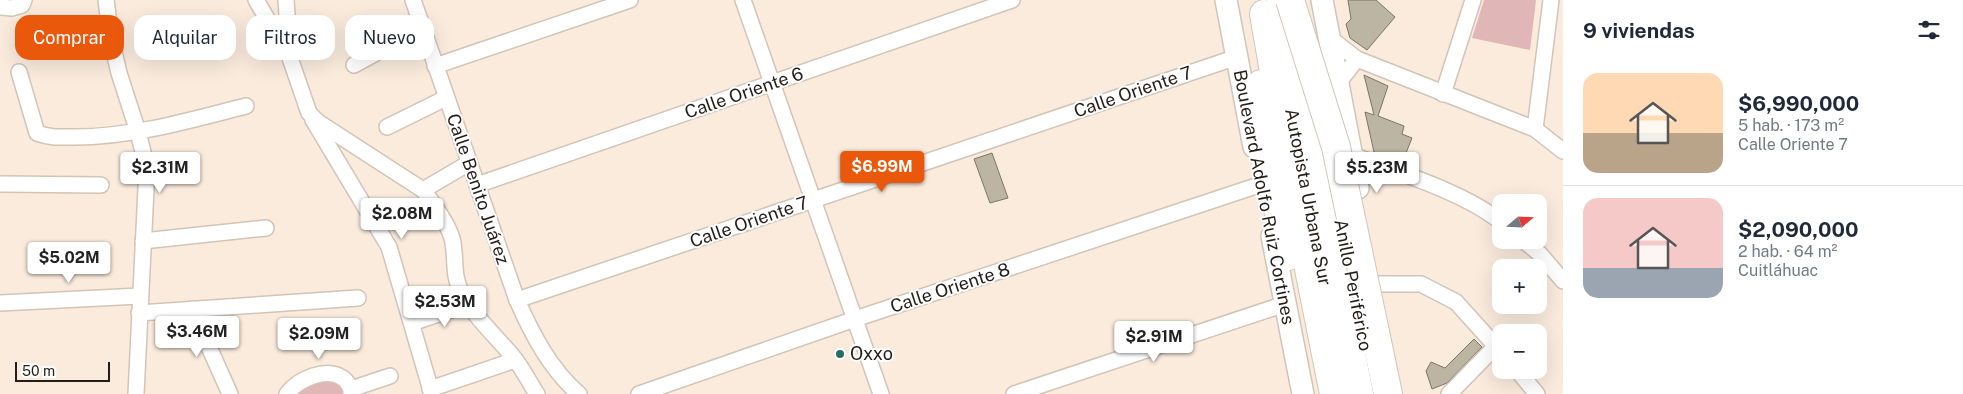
<!DOCTYPE html>
<html lang="es">
<meta charset="utf-8">
<style>
body{margin:0;font-family:"Public Sans",sans-serif;background:#f2f2f3;color:#1f2937;height:100vh;display:flex;flex-direction:column;font-size:19px;white-space:nowrap}
*{box-sizing:border-box;margin:0}
p{font-size:16px;color:#747a83}
.icon{flex:none;width:28px;height:28px;fill:none;stroke:currentColor;stroke-width:2;stroke-linecap:round;stroke-linejoin:round}
.map{position:relative;flex:1;overflow:hidden}
.sheet{display:flex;flex-direction:column;background:#fff;width:400px}
.sheet>*{flex:none}
.top-card{position:absolute;left:15px;top:15px;width:475px;height:45px;display:flex;gap:10px}
.needle{width:32px;rotate:71deg}
.fabs{position:absolute;left:1492px;top:194px;display:grid;gap:10px}
.fabs a{display:grid;place-items:center;width:55px;height:55px;border-radius:10px;background:#fff;box-shadow:0 5px 20px #0002;font-size:25px}
.scale{position:absolute;left:15px;bottom:12px;width:95px;box-sizing:border-box;padding-left:5px;border:2px solid #221d18;border-top:0;font-size:14px;line-height:18px;white-space:nowrap;color:#221d18;-webkit-text-stroke:4px #fff;paint-order:stroke}
.price{position:absolute;translate:-50% -42px;padding:0 11px;border-radius:5px;background:#fff;color:#222;font-size:16px;line-height:32px;filter:drop-shadow(0 1px 2px #0008)}
.price::after{content:'';position:absolute;left:50%;top:30px;width:15px;height:11px;margin-left:-8px;background:inherit;clip-path:polygon(0 0,100% 0,50% 100%)}
.price.on{background:#ea580c;color:#fff}
ul{padding:0;list-style:none}
li{display:flex;align-items:center;gap:15px;height:125px;padding:0 20px}
li+li{border-top:1px solid #e0e1e3}
li span{display:grid;place-items:center;flex:none;width:140px;height:100px;border-radius:15px;color:#555}
li>.icon{margin-inline-start:auto}
span .icon{width:60px;height:60px;fill:#fffc;stroke-width:1}
li b{font-size:21px}
h2{display:flex;justify-content:space-between;align-items:center;height:60px;padding:0 20px;font-size:21px}
.pill{padding:0 18px;border-radius:15px;background:#fff;box-shadow:0 5px 20px #0002;font-size:18px;line-height:45px}
.pill.on{background:#ea580c;color:#fff}
main{display:flex;flex:1;min-height:0}
.map>svg:first-child{display:block}
</style>
<main>
<div class="map">
<svg width="1563" height="394" viewBox="0 0 1563 394">
<rect width="100%" height="100%" fill="#faebdd"/>
<g fill="#e0b6b6">
<path d="M 1484,0 L 1536,0 L 1530,50 L 1472,38 Z"/>
<path d="M 316,379 L 341,381 L 346,394 L 292,394 Z"/>
</g>
<g fill="#bcb5a4" stroke="#7c7666">
<path d="M 1348,0 L 1376,0 L 1395,17 L 1367,50 L 1350,38 L 1346,24 L 1351,19 Z"/>
<path d="M 1364,75 L 1388,86 L 1378,116 L 1404,126 L 1402,134 L 1412,138 L 1402,163 L 1374,152 L 1365,112 L 1374,115 Z"/>
<path d="M 992,153 L 1008,198 L 990,203 L 974,159 Z"/>
<path d="M 1474,339 L 1482,347 L 1447,383 L 1432,389 L 1426,371 L 1431,362 L 1445,368 Z"/>
</g>
<g fill="none" stroke-linecap="round" stroke-linejoin="round">
<defs>
<g id="street">
<path d="M 106,0 L 111,39 L 119,73 L 138,132 L 147,168 L 136,394"/>
<path d="M 256,0 L 288,54"/>
<path d="M 286,0 L 290,58 L 309,113 L 318,122 L 423,190 C 433,203 451,227 453,243 C 456,261 453,276 461,292 C 474,317 497,337 514,358 C 523,369 529,382 537,394"/>
<path d="M 413,0 L 517,300 C 532,334 550,369 579,394"/>
<path d="M 743,0 L 881,394"/>
<path d="M 0,7 L 12,8 L 22,5 L 24,0"/>
<path d="M 1330,38 L 1357,59 L 1535,129 L 1563,151"/>
<path d="M 354,65 L 422,28"/>
<path d="M 435,66 L 630,0"/>
<path d="M 19,72 L 37,133 C 50,138 61,137 75,137 C 134,137 190,120 246,106"/>
<path d="M 1339,82 L 1357,59"/>
<path d="M 1443,94 L 1473,0"/>
<path d="M 313,120 L 389,247 L 432,394"/>
<path d="M 387,127 L 446,98"/>
<path d="M 1535,129 L 1551,0"/>
<path d="M 1352,155 C 1397,172 1464,192 1501,222"/>
<path d="M 0,184 L 101,185"/>
<path d="M 477,185 L 1012,0"/>
<path d="M 423,190 L 469,163"/>
<path d="M 1523,240 L 1540,254 L 1563,281"/>
<path d="M 143,241 L 266,228"/>
<path d="M 1376,284 L 1421,284 L 1456,302 L 1501,352"/>
<path d="M 517,300 L 1237,57"/>
<path d="M 0,303 L 140,296"/>
<path d="M 192,309 L 230,394"/>
<path d="M 139,313 L 358,298"/>
<path d="M 412,323 L 468,304"/>
<path d="M 1517,370 L 1537,394"/>
<path d="M 351,389 L 390,376"/>
<path d="M 430,389 L 515,360"/>
<path d="M 287,394 C 298,379 327,366 344,379 C 347,381 349,386 351,389 L 351,394"/>
<path d="M 639,394 L 855,319 L 1262,184"/>
<path d="M 1014,394 L 1285,304"/>
<path d="M 1449,394 L 1496,346"/>
</g>
<g id="secondary">
<path d="M 1226,0 L 1254,147"/>
<path d="M 1322,0 L 1358,188"/>
<path d="M 1272,236 L 1303,394"/>
</g>
<g id="highway">
<path d="M 1281,3 L 1359,394"/>
<path d="M 1264,14 L 1304,244 L 1334,394"/>
<path d="M 1261,84 L 1264,138 L 1288,256"/>
<path d="M 1375,332 L 1388,394"/>
</g>
</defs>
<use href="#street" stroke="#d2c4b7" stroke-width="18"/>
<use href="#secondary" stroke="#d2c4b7" stroke-width="24"/>
<use href="#highway" stroke="#d2c4b7" stroke-width="30"/>
<use href="#street" stroke="#fff" stroke-width="15"/>
<use href="#secondary" stroke="#fff" stroke-width="21"/>
<use href="#highway" stroke="#fff" stroke-width="28"/>
<defs>
<path id="highway-bridge" d="M 1290,0 L 1336,147 L 1375,332"/>
</defs>
<use href="#highway-bridge" stroke="#d2c4b7" stroke-width="30" stroke-linecap="butt"/>
<use href="#highway-bridge" stroke="#fff" stroke-width="28"/>
</g>
<circle fill="#256e65" stroke="#fff" stroke-width="2" cx="840" cy="354" r="5"/>
<g text-anchor="middle" stroke-width="4" stroke-linejoin="round" paint-order="stroke">
<g font-size="18" fill="#221d18" stroke="#fff">
<text transform="translate(1133 92) rotate(-19)" y="6">Calle Oriente 7</text>
<text transform="translate(744 93) rotate(-19)" y="6">Calle Oriente 6</text>
<text transform="translate(478 189) rotate(71)" y="6">Calle Benito Juárez</text>
<text transform="translate(1264 197) rotate(79)" y="6">Boulevard Adolfo Ruiz Cortines</text>
<text transform="translate(1308 197) rotate(79)" y="6">Autopista Urbana Sur</text>
<text transform="translate(749 222) rotate(-19)" y="6">Calle Oriente 7</text>
<text transform="translate(1353 285) rotate(79)" y="6">Anillo Periférico</text>
<text transform="translate(950 288) rotate(-18)" y="6">Calle Oriente 8</text>
</g>
<g font-size="18" fill="#221d18" stroke="#fff" text-anchor="start">
<text x="850" y="360">Oxxo</text>
</g>
</g>
</svg>
<div class="fabs">
<a><svg class="needle" viewBox="-14 -14 28 28"><path d="M0-13l5 13h-10z" fill="#e53935"/><path d="M0 13l5-13h-10z" fill="#747a83"/></svg></a>
<a>+</a>
<a>−</a>
</div>
<div class="scale">50 m</div>
<b class="price on" style="left:882px;top:193px">$6.99M</b>
<b class="price" style="left:160px;top:194px">$2.31M</b>
<b class="price" style="left:1377px;top:194px">$5.23M</b>
<b class="price" style="left:402px;top:240px">$2.08M</b>
<b class="price" style="left:69px;top:284px">$5.02M</b>
<b class="price" style="left:445px;top:328px">$2.53M</b>
<b class="price" style="left:197px;top:358px">$3.46M</b>
<b class="price" style="left:319px;top:360px">$2.09M</b>
<b class="price" style="left:1154px;top:363px">$2.91M</b>
<div class="top-card">
<a class="pill on">Comprar</a>
<a class="pill">Alquilar</a>
<a class="pill">Filtros</a>
<a class="pill">Nuevo</a>
</div>
</div>
<section class="sheet">
<h2>9 viviendas<svg class="icon" aria-label="filters" viewBox="0 0 24 24"><path d="M4 7h16M4 17h16"/><circle cx="9" cy="7" r="2"/><circle cx="15" cy="17" r="2"/></svg></h2>
<ul>
<li><span style="background:linear-gradient(#ffd9b3 60%,#b9a48a 0)"><svg class="icon" aria-label="home" viewBox="0 0 24 24"><path d="M3 11l9-7 9 7M6 9v11h12V9"/></svg></span><div><b>$6,990,000</b><p>5 hab. · 173 m²</p><p>Calle Oriente 7</p></div></li>
<li><span style="background:linear-gradient(#f6c9c9 70%,#9aa5b1 0)"><svg class="icon" aria-label="home" viewBox="0 0 24 24"><path d="M3 11l9-7 9 7M6 9v11h12V9"/></svg></span><div><b>$2,090,000</b><p>2 hab. · 64 m²</p><p>Cuitláhuac</p></div></li>
</ul>
</section>
</main>
